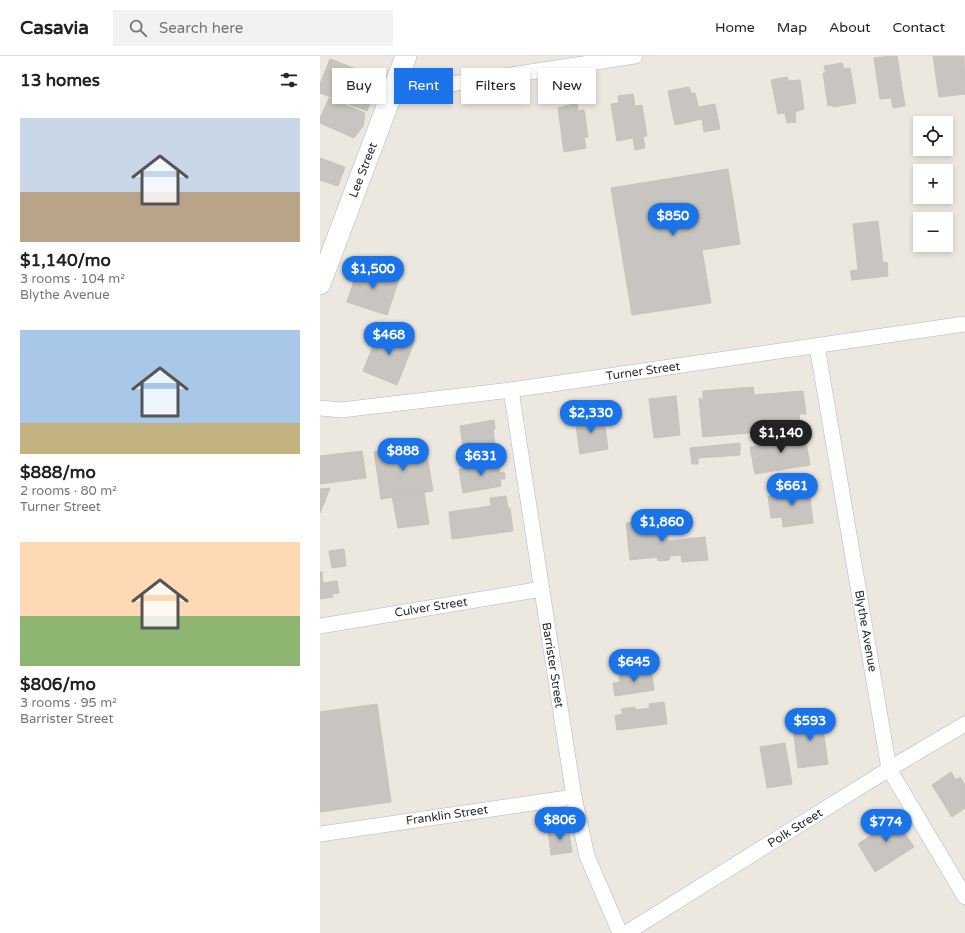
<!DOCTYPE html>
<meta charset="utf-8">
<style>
body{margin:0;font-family:"Varela Round",sans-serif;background:#f2f2f2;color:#222;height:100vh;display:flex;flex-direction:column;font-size:15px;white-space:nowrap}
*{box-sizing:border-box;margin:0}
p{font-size:13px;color:#767676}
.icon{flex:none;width:22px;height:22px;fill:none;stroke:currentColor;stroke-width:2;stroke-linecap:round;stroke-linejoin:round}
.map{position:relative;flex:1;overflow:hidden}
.details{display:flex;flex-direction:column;background:#fff;width:320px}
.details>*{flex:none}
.top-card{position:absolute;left:12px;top:12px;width:380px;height:36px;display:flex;gap:8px}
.controls{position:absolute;left:593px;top:60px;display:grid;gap:8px}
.controls a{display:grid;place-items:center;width:40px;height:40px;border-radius:0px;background:#fff;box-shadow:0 2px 6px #0003;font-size:20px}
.price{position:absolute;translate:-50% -34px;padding:0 9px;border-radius:14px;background:#1a73e8;color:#fff;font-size:13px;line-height:26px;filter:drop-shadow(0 1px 2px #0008)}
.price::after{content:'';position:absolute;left:50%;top:24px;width:12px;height:9px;margin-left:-6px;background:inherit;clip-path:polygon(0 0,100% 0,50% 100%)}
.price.selected{background:#222;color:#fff}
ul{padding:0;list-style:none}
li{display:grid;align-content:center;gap:8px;height:212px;padding:0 20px}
li span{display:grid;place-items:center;height:124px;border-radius:0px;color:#555}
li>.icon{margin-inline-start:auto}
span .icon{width:72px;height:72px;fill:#fffc;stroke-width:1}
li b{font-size:17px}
h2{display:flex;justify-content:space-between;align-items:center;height:48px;padding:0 20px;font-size:17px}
.tag{padding:0 14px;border-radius:0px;background:#fff;box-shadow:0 2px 6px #0003;font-size:14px;line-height:36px}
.tag.selected{background:#1a73e8;color:#fff}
header{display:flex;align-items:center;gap:24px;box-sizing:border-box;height:56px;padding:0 20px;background:#fff;border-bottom:1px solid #e0e0e0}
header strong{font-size:19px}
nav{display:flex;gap:22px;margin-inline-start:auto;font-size:14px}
.search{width:280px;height:36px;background:#f2f2f2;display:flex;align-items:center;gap:10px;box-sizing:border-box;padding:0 14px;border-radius:0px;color:#767676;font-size:15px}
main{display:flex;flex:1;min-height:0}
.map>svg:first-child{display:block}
</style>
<header>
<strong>Casavia</strong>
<div class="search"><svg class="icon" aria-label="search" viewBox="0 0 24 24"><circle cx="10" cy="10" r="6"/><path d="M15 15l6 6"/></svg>Search here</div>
<nav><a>Home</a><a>Map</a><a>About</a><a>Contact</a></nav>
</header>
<main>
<section class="details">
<h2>13 homes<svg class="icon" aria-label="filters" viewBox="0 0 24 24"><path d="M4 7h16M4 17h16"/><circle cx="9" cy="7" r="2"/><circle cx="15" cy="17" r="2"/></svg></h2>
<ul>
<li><span style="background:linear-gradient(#c9d6e8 60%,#b9a48a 0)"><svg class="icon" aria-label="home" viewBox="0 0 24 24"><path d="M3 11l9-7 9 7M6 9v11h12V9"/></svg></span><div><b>$1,140/mo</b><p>3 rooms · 104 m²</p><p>Blythe Avenue</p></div></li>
<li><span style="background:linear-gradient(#a9c7e8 75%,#c2b280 0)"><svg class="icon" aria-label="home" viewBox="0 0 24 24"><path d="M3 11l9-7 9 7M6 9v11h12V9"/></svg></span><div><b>$888/mo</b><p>2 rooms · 80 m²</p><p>Turner Street</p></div></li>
<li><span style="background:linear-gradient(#ffd9b3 60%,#8fb573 0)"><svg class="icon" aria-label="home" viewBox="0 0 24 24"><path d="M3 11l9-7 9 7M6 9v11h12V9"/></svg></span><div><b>$806/mo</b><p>3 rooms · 95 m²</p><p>Barrister Street</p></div></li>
</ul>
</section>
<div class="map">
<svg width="645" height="877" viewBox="0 0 645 877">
<rect width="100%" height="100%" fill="#ece8e0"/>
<g fill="#c8c4bf" stroke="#c7c3b9">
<path d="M 571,0 L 577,0 L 585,50 L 573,52 L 571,42 L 560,43 L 554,2 Z"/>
<path d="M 613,0 L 644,0 L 645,38 L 619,41 Z"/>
<path d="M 10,3 L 60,22 L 47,55 L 0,37 L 0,28 Z"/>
<path d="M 522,7 L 524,13 L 530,12 L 536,47 L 513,51 L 513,49 L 508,50 L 503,17 L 506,17 L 504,10 Z"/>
<path d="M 467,21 L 469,25 L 480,24 L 484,53 L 475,56 L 476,66 L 467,67 L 465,57 L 458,58 L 451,24 Z"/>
<path d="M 369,31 L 371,37 L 375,37 L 378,51 L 395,48 L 400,73 L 384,76 L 382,63 L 355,69 L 348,35 Z"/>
<path d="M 313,38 L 315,50 L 322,49 L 327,80 L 323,81 L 325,92 L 315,94 L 313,82 L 297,85 L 291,48 L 299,47 L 298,40 Z"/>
<path d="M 9,42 L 45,57 L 43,70 L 34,82 L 0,67 L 0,62 Z"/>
<path d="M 257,47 L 258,55 L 264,54 L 268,81 L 264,81 L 266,92 L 244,96 L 238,52 Z"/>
<path d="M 0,102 L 25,111 L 18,130 L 0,124 Z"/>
<path d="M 408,113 L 420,188 L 382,194 L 391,247 L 312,259 L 291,132 Z"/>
<path d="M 558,165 L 563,207 L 567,206 L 568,220 L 532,224 L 530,215 L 538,214 L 533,168 Z"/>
<path d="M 39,210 L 79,223 L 67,259 L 27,246 Z"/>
<path d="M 61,270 L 95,284 L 77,329 L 43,315 Z"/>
<path d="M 433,331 L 434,339 L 483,335 L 486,358 L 479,358 L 480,365 L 449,368 L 450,375 L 383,381 L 379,342 L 383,344 L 383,335 Z"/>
<path d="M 356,340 L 360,379 L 334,382 L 329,343 Z"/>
<path d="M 283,359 L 288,393 L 260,398 L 255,363 Z"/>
<path d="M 174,364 L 175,373 L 173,374 L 176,395 L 144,399 L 140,370 Z"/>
<path d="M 479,372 L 481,382 L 485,381 L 490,409 L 435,418 L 430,391 L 468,385 L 466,374 Z"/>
<path d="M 420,387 L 420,399 L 378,402 L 378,408 L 372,408 L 370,392 Z"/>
<path d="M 105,388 L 113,435 L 61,443 L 54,396 Z"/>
<path d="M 42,395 L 46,422 L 0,428 L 0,400 Z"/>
<path d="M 178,406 L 180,417 L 184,416 L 185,423 L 180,423 L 181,430 L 143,437 L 139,413 Z"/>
<path d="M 10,432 L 0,457 L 0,433 Z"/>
<path d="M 489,432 L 493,467 L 463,471 L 462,461 L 451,462 L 448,440 L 459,442 L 460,435 Z"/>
<path d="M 104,436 L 109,468 L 78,472 L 72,440 Z"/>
<path d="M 186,440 L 188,452 L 190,452 L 193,475 L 132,483 L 129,456 L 171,450 L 170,442 Z"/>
<path d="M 345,463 L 348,485 L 385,481 L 388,504 L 362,506 L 361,499 L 350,500 L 349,504 L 338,505 L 337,501 L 310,504 L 306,467 Z"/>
<path d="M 24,493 L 26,510 L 12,512 L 9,495 Z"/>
<path d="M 0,516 L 2,516 L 3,527 L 17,525 L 19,537 L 12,538 L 13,541 L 0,543 Z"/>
<path d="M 331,613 L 334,634 L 295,640 L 293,627 L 300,626 L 299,618 Z"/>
<path d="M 344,646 L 347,668 L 297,674 L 295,660 L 303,658 L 301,653 L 315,651 L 315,654 L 330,652 L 329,648 Z"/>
<path d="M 57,648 L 71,746 L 0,756 L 0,656 Z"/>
<path d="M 501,660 L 508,708 L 478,712 L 472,664 Z"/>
<path d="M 465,687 L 472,728 L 447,732 L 440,691 Z"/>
<path d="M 631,716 L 636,724 L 640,721 L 645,729 L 645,752 L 632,761 L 612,729 Z"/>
<path d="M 571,756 L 594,791 L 555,816 L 538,788 L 562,772 L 557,765 Z"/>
<path d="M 248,771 L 252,796 L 231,799 L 228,774 Z"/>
</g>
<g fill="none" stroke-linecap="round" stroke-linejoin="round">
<defs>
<g id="street">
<path d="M 72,37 L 315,0"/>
<path d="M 497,290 L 569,713 L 645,841"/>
<path d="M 191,334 L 254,741 L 267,800 L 300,877"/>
<path d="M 0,352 L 21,354 L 191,334 L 645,268"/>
<path d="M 0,570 L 222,533"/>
<path d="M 0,778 L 254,741"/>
<path d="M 306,877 L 569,713 L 645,668"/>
</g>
<path id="secondary" d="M 0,228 L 86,0"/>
</defs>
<use href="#street" stroke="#b3b5be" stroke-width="16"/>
<use href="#secondary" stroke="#b3b5be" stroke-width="22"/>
<use href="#street" stroke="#fff" stroke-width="15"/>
<use href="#secondary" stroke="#fff" stroke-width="21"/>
</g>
<g text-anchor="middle" stroke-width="3" stroke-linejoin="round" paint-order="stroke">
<g font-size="12" fill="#2c2c2c" stroke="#fff">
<text transform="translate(43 114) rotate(-69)" y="4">Lee Street</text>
<text transform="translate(323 315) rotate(-8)" y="4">Turner Street</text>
<text transform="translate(111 551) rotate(-9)" y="4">Culver Street</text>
<text transform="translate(546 575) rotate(80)" y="4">Blythe Avenue</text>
<text transform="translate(233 609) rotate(81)" y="4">Barrister Street</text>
<text transform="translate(127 759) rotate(-8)" y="4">Franklin Street</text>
<text transform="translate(475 772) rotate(-32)" y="4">Polk Street</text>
</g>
</g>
</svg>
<div class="controls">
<a><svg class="icon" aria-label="locate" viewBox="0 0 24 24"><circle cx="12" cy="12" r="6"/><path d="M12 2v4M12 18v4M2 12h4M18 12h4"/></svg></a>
<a>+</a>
<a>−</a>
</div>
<b class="price" style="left:353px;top:181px">$850</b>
<b class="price" style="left:53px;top:234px">$1,500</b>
<b class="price" style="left:69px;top:300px">$468</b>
<b class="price" style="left:271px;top:378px">$2,330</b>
<b class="price selected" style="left:461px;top:398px">$1,140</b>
<b class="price" style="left:83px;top:416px">$888</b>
<b class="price" style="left:161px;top:421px">$631</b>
<b class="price" style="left:472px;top:451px">$661</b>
<b class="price" style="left:342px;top:487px">$1,860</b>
<b class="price" style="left:314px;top:627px">$645</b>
<b class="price" style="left:490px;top:686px">$593</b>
<b class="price" style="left:240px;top:785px">$806</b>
<b class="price" style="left:566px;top:787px">$774</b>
<div class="top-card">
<a class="tag">Buy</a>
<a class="tag selected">Rent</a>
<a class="tag">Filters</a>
<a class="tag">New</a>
</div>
</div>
</main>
